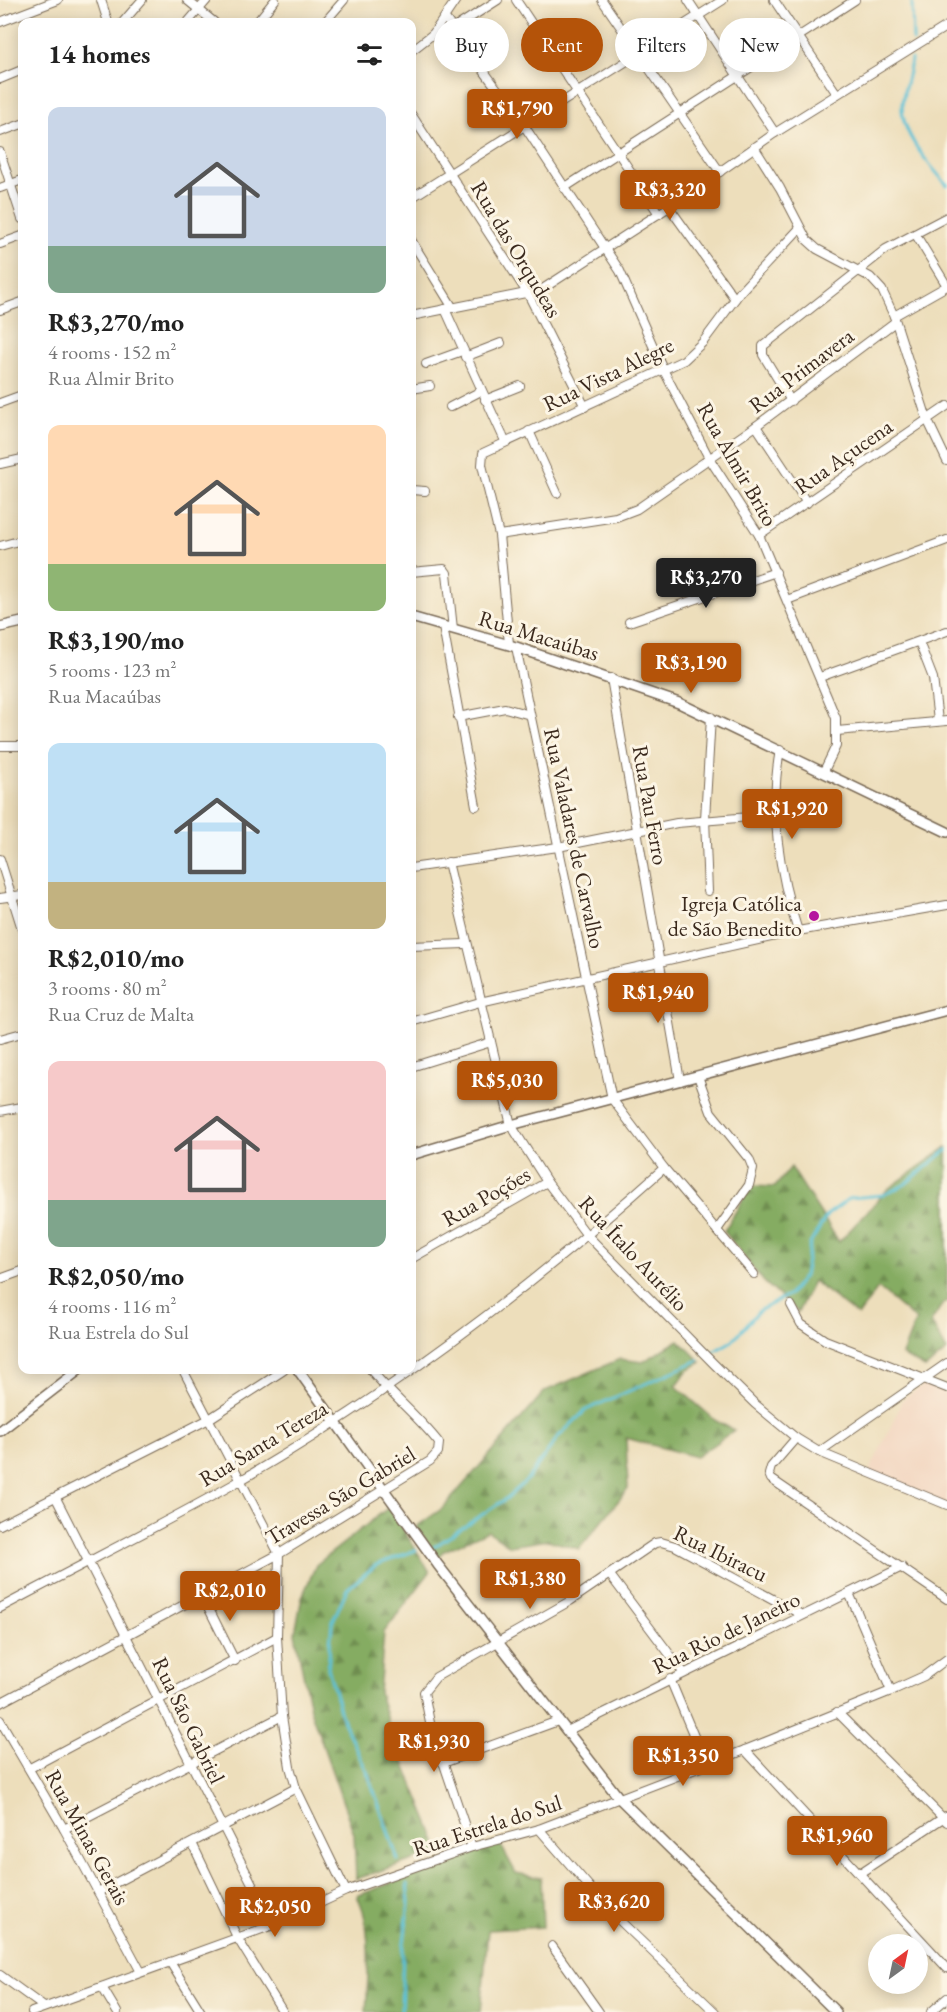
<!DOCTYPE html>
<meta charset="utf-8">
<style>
body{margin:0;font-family:"EB Garamond",serif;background:#f2f2f2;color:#222;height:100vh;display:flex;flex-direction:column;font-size:22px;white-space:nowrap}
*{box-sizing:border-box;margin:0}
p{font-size:20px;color:#767676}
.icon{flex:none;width:33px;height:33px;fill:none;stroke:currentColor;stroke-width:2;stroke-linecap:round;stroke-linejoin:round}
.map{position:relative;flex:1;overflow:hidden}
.details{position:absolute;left:18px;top:18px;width:398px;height:1356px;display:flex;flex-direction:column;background:#fff;border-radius:12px;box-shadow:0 3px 15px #0003}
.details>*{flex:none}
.banner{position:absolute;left:434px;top:18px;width:423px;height:54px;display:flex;gap:12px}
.needle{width:39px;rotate:33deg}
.fabs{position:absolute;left:868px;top:1934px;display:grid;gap:12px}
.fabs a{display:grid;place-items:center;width:60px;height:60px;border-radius:50%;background:#fff;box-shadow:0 3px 15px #0003;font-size:30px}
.price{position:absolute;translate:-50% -51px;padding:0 14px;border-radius:6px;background:#b45309;color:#fff;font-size:20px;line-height:39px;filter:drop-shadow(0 2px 3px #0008)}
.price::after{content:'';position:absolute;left:50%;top:36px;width:18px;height:14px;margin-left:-9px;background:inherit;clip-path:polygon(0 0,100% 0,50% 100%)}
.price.current{background:#222;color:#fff}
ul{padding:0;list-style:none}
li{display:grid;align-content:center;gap:12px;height:318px;padding:0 30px}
li span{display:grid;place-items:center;height:186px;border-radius:12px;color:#555}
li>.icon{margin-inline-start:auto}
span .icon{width:108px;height:108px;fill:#fffc;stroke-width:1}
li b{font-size:26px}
h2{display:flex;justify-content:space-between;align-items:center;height:72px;padding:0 30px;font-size:26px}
.tag{padding:0 21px;border-radius:27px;background:#fff;box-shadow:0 3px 15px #0003;font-size:21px;line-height:54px}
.tag.current{background:#b45309;color:#fff}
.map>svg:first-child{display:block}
</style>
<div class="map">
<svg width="947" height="2012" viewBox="0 0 947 2012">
<defs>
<pattern id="forest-firs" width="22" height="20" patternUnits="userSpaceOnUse" patternTransform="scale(1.5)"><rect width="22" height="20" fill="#85ac62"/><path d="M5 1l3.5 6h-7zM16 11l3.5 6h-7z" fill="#6e8c50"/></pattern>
</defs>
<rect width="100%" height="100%" fill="#fcf5e5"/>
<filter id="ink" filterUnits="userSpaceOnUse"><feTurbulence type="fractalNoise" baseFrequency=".0167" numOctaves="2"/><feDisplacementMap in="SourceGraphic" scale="12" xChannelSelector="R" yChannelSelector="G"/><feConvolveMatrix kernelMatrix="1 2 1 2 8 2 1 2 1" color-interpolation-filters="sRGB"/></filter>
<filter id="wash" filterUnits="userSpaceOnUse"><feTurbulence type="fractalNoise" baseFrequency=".008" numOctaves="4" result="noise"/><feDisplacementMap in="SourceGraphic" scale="24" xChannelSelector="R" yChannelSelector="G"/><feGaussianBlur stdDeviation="1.35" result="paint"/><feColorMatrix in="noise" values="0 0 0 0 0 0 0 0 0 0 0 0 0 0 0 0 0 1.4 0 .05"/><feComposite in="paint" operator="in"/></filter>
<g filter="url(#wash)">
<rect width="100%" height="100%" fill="#eddebb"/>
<path fill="#f2d4be" d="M 927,1383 L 947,1391 L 947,1508 L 868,1475 L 904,1398 Z"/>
<g fill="url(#forest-firs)" stroke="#606b40" stroke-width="1.5">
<path d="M 947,1147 L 947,1301 L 943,1303 L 931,1322 L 947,1351 L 925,1368 L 902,1355 L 916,1320 L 878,1288 L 858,1316 L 813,1281 L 798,1312 L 764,1282 L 724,1231 L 751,1186 L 775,1187 L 791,1167 L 839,1242 L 888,1189 Z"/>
<path d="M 679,1340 L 701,1362 L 688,1370 L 676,1386 L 716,1421 L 734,1430 L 696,1457 L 626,1438 L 628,1489 L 579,1549 L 548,1540 L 510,1546 L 488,1531 L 442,1552 L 439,1558 L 416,1527 L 443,1508 L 545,1391 L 620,1359 L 643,1362 Z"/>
<path d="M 389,1507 L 430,1572 L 384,1632 L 379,1693 L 389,1726 L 440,1851 L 356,1879 L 354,1834 L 310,1709 L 295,1633 L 302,1597 L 316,1565 Z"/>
<path d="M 499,1842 L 516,1873 L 541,1878 L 543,1927 L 488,1930 L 481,2012 L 366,2012 C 368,1980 373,1924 357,1896 Z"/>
</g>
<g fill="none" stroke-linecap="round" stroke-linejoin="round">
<g stroke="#5ac1d7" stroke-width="3">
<path d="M 912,0 L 913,41"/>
<path d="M 911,59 C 910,74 903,90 902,105 C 901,135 929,164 947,185"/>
<path d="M 713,1352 L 732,1341 L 759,1311 L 790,1294 L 804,1276 L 810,1244 L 827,1215 L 850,1198 L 883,1195 L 904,1185 L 947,1150"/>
<path d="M 434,1547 L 507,1498 L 526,1481 L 559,1436 L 586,1410 L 699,1360"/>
<path d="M 398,1860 L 368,1774 L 343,1721 L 328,1668 L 332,1623 L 347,1589 L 376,1565 L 416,1550"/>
<path d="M 401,2012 L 403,1950 L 409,1903 L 407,1884"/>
</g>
</g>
</g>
<g filter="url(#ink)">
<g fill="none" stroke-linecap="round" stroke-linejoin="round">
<defs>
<g id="minor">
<path d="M 101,0 L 108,22"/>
<path d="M 187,0 L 214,22"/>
<path d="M 516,0 L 659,214"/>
<path d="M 602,0 L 720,172"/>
<path d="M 688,0 L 775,133"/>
<path d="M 774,0 L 837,94"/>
<path d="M 445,18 L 525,127 L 620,271 L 664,371 L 709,458 L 759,535 L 836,718 L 836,746 L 824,771"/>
<path d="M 0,22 L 58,0"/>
<path d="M 123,22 L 142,0"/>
<path d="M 188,22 L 207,0"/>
<path d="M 257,22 L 275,0"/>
<path d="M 325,22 L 344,0"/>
<path d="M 433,34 L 454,28 L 498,0"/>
<path d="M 411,51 L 433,34 L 456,0"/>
<path d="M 0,79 L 22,70"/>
<path d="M 411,114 L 528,294 L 585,407"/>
<path d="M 0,132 L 22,124"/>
<path d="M 754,147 L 780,188 L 807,240 L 817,249 L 870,277 L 882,290 L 894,316 L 927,419 L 947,461"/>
<path d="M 0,152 L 22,219"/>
<path d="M 0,188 L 22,180"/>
<path d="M 564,188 L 855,0"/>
<path d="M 411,198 L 723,0"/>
<path d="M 669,207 L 735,299"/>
<path d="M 411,240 L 453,308"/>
<path d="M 0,244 L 22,236"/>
<path d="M 445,309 L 505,441"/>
<path d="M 0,310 L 22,302"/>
<path d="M 411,316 L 541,290 L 669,207 L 775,133 L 947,26"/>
<path d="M 894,316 L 947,286 L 916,235"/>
<path d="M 465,357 L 501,343"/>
<path d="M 426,364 L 462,351"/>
<path d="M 411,389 L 430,386"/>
<path d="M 485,400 L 520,386"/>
<path d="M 791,401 L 763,355 L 763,346 L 886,249 L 947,217"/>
<path d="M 0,403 L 22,395"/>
<path d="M 450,407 L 481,391"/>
<path d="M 756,426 L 807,503"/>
<path d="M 529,431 L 557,493"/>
<path d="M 0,464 L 22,459"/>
<path d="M 411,490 L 425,491"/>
<path d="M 499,535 L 616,517 L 637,509 L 756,426 L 895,322"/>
<path d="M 759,535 L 947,406"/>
<path d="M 0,546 L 22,540"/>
<path d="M 411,572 L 444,569 L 447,573 L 453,629"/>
<path d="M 787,600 L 947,540"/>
<path d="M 629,622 L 776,572"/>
<path d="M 443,627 L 476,806"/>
<path d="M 919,642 L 933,678 L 938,721"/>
<path d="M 509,644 L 499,535 L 482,465 L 483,453 L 684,360 L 703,342 L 741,291 L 800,228"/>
<path d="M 516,647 L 612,1099 L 664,1168 L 754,1274"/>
<path d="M 820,677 L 947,631"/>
<path d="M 611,678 L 680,1081"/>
<path d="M 458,717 L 505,708 L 530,715"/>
<path d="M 837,731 L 947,721"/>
<path d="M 0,746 L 22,746"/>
<path d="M 780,750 C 769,809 779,874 798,931"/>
<path d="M 0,859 L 22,929"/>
<path d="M 448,862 L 511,1125 L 547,1182 L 586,1234 L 714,1364 L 755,1404 L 796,1438 L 819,1452 L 947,1505"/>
<path d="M 411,868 L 558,847 L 677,823 L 775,815"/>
<path d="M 708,891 L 705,819 L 711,717"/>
<path d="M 0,898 L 22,895"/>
<path d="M 411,946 L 465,944"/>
<path d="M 411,1022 L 480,1002 L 798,931 L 947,905"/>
<path d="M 0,1039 L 22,1033"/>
<path d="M 411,1067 L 491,1042"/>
<path d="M 698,1076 L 711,1112 L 749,1159 L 753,1169 L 749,1185 L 717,1230"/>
<path d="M 0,1111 L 22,1107"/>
<path d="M 411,1259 L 547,1182"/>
<path d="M 0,1279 L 22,1271"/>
<path d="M 791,1305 L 801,1324 L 825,1340 L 947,1388"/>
<path d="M 183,1370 L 279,1554 L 277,1637 L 282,1716 L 290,1767 L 296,1788 L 346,1891"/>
<path d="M 796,1438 L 771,1467 L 769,1474 L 771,1479 L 947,1599"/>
<path d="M 819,1452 L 947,1363"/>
<path d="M 56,1498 L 273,1925"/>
<path d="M 0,1525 L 209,1419 L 284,1370"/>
<path d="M 610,1575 L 683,1672"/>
<path d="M 849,1593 L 891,1691"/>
<path d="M 202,1595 L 235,1661"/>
<path d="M 0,1608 C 80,1565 162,1525 241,1480 C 393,1392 534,1285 664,1168"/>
<path d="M 670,1679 L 706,1765"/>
<path d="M 0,1703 L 279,1554 L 430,1461 L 438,1452 L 439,1443 C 418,1416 392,1396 371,1370"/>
<path d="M 837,1712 L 947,1822"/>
<path d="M 0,1720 L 64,1829 L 141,1972"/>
<path d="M 567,1731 L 902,1567"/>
<path d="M 745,1750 L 947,1968"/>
<path d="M 443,1763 L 558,1721"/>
<path d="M 30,1768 L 277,1637"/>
<path d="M 64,1829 L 282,1716"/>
<path d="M 539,1829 L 614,1915 L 715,2012"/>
<path d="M 192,1843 L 238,1939 L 283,2012"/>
<path d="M 472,1847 L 430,1723 L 424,1692 L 436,1677 L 570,1601 L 655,1543 L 661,1542 L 675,1546 L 802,1615"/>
<path d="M 860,1873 L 946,1816"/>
<path d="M 98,1892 L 296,1788"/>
<path d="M 552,1946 L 599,2012"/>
<path d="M 170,1962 L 201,2012"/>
<path d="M 0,1975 L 44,2007"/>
<path d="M 102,1987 L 117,2012"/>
<path d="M 32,2012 L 273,1925 L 346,1891 L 472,1847 L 539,1829 L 745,1750 L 891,1691 L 924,1676 L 947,1659"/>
<path d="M 931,2012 L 947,1998"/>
</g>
<g id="tertiary">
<path d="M 411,617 L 516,647 L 679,703 L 947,832"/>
<path d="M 0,627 L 22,622"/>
<path d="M 411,1155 L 511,1125 L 947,1010"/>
<path d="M 298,1370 L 438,1565 L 619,1798 L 836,2012"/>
<path d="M 0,1431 L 79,1370"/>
</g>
</defs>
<use href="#minor" stroke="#796955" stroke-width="10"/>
<use href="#tertiary" stroke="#796955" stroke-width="12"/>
<use href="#minor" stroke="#fff" stroke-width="8"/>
<use href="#tertiary" stroke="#fff" stroke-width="9"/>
</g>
</g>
<circle fill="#b5179e" stroke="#fcf5e5" stroke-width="2" cx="814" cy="916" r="6"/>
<g text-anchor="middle" stroke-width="6" stroke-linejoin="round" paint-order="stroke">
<g font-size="22" fill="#3b2a1e" stroke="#fcf5e5">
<text transform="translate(517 249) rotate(59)" y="8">Rua das Orqudeas</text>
<text transform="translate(801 370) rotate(-37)" y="8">Rua Primavera</text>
<text transform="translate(608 374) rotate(-26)" y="8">Rua Vista Alegre</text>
<text transform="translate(843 456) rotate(-35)" y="8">Rua Açucena</text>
<text transform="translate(738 464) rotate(60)" y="8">Rua Almir Brito</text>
<text transform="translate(539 635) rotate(17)" y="8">Rua Macaúbas</text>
<text transform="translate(651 805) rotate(80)" y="8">Rua Pau Ferro</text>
<text transform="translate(575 838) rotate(78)" y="8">Rua Valadares de Carvalho</text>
<text transform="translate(486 1196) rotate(-30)" y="8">Rua Poções</text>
<text transform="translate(634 1253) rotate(47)" y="8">Rua Ítalo Aurélio</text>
<text transform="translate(263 1443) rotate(-31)" y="8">Rua Santa Tereza</text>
<text transform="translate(340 1495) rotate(-31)" y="8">Travessa São Gabriel</text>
<text transform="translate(721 1553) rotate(26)" y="8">Rua Ibiracu</text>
<text transform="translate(726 1632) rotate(-26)" y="8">Rua Rio de Janeiro</text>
<text transform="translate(189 1720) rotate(64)" y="8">Rua São Gabriel</text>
<text transform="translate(487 1825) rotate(-18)" y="8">Rua Estrela do Sul</text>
<text transform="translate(88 1837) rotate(61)" y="8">Rua Minas Gerais</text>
</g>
<g font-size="22" fill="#3b2a1e" stroke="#fcf5e5" text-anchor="end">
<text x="802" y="911">Igreja Católica<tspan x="802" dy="25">de São Benedito</tspan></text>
</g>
</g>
</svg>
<div class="fabs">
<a><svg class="needle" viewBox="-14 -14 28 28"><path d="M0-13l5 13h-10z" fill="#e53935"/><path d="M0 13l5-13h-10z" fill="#767676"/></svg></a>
</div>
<b class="price" style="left:517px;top:140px">R$1,790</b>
<b class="price" style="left:670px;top:221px">R$3,320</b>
<b class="price current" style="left:706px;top:609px">R$3,270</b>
<b class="price" style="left:691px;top:694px">R$3,190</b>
<b class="price" style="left:792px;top:840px">R$1,920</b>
<b class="price" style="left:658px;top:1024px">R$1,940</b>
<b class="price" style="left:507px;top:1112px">R$5,030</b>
<b class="price" style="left:530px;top:1610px">R$1,380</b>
<b class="price" style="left:230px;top:1622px">R$2,010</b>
<b class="price" style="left:434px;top:1773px">R$1,930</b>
<b class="price" style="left:683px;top:1787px">R$1,350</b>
<b class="price" style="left:837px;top:1867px">R$1,960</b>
<b class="price" style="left:614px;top:1933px">R$3,620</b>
<b class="price" style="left:275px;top:1938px">R$2,050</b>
<div class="banner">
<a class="tag">Buy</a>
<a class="tag current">Rent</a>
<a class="tag">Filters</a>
<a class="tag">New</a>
</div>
<section class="details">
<h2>14 homes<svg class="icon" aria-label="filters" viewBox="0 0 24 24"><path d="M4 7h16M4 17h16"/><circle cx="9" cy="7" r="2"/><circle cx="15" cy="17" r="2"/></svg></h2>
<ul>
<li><span style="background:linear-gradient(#c9d6e8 75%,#7fa58c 0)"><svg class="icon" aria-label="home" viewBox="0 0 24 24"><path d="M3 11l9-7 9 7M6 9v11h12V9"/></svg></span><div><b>R$3,270/mo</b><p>4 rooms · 152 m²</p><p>Rua Almir Brito</p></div></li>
<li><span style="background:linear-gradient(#ffd9b3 75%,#8fb573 0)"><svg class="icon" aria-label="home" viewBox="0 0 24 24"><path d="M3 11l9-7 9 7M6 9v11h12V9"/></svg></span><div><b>R$3,190/mo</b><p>5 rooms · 123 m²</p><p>Rua Macaúbas</p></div></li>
<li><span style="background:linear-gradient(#bfe0f5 75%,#c2b280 0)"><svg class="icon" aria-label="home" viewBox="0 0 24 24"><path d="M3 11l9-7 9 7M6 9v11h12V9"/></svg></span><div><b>R$2,010/mo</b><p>3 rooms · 80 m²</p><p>Rua Cruz de Malta</p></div></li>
<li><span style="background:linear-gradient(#f6c9c9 75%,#7fa58c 0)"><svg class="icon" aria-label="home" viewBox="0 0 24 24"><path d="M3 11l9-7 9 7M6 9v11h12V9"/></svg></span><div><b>R$2,050/mo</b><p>4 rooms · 116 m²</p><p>Rua Estrela do Sul</p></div></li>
</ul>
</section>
</div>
